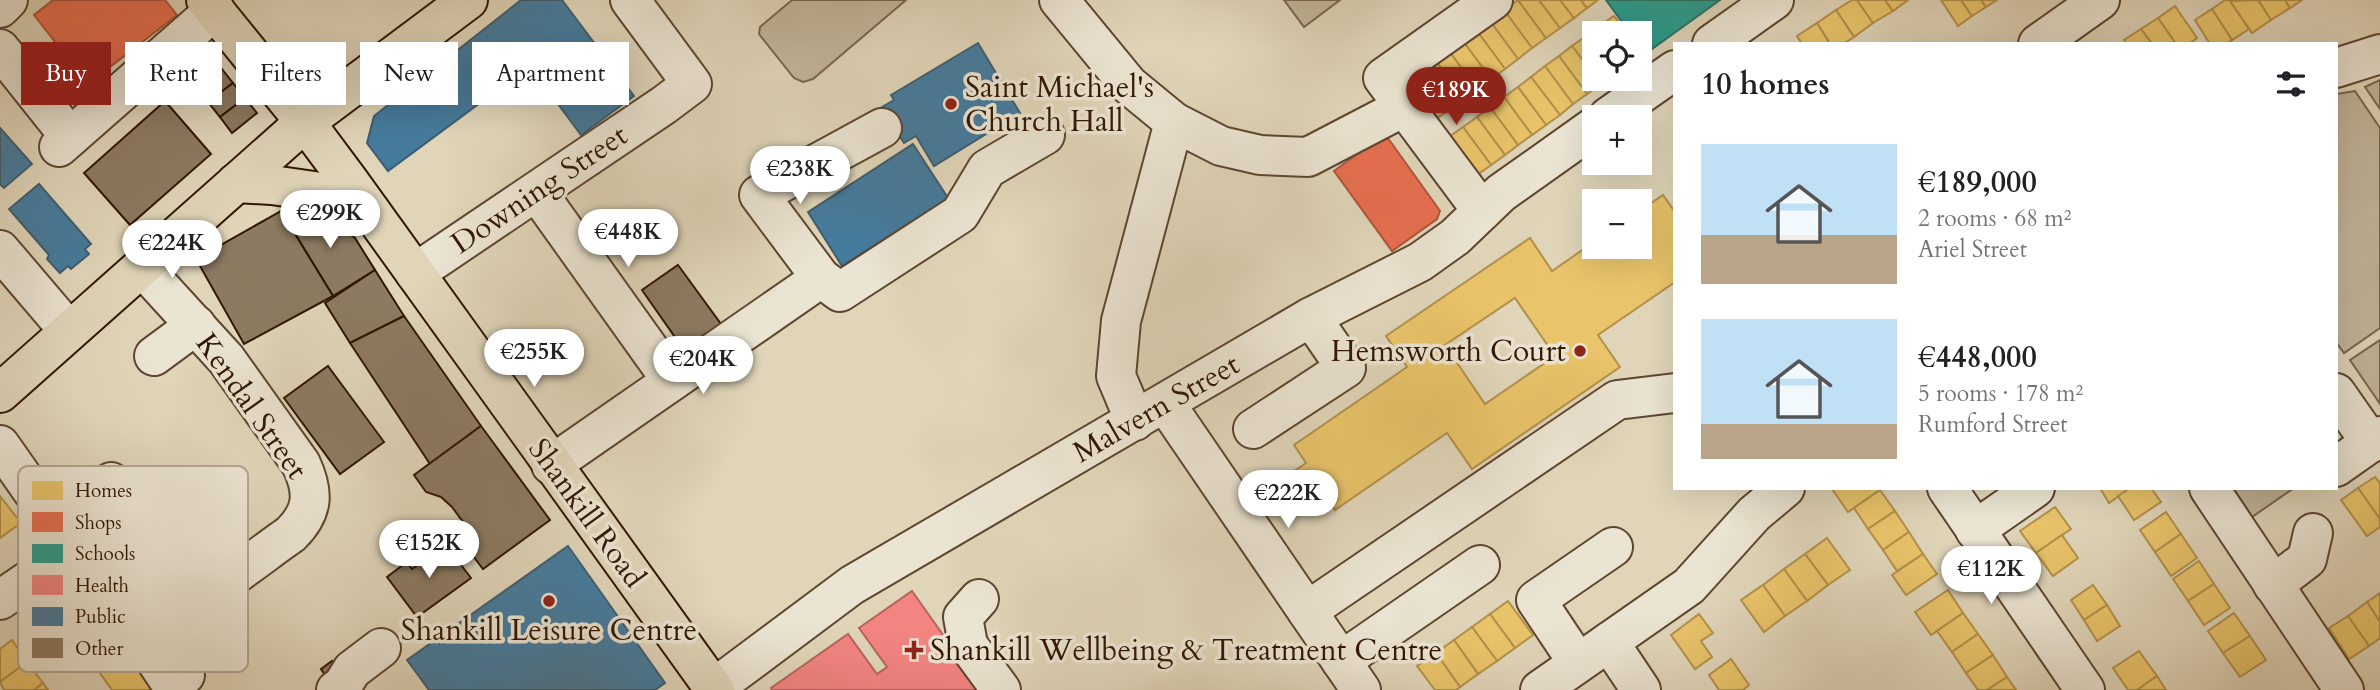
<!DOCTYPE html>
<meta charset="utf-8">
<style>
body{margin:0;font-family:Cardo,serif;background:#f6f6f6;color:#202124;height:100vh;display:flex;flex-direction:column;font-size:26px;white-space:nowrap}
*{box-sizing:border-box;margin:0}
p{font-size:23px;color:#757577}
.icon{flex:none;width:38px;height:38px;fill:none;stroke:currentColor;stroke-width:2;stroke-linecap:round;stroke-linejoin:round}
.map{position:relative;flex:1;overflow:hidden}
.side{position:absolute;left:1673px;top:42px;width:665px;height:448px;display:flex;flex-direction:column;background:#fff;border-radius:0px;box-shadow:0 7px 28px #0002}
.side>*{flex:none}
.banner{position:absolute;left:21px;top:42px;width:665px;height:63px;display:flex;gap:14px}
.buttons{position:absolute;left:1582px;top:21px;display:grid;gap:14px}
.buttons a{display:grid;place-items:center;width:70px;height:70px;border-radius:0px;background:#fff;box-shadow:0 7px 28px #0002;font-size:35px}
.price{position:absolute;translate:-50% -60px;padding:0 16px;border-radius:24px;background:#fff;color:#222;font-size:23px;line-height:46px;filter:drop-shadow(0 2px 4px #0008)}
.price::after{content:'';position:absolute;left:50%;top:42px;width:21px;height:16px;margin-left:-10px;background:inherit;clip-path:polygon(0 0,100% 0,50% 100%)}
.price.on{background:#8f2418;color:#fff}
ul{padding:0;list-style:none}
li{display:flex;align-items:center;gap:21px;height:175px;padding:0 28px}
li span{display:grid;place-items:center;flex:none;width:196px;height:140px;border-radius:0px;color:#555}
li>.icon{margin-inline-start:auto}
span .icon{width:84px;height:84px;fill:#fffc;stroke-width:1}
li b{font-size:30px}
h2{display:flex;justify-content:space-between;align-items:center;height:84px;padding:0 28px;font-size:30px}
.chip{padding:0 24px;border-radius:0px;background:#fff;box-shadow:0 7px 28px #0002;font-size:24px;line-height:63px}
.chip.on{background:#8f2418;color:#fff}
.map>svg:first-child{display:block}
</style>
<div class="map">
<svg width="2380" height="690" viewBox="0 0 2380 690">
<rect width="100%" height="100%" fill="#e0d5b9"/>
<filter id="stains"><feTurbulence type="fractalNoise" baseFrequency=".00286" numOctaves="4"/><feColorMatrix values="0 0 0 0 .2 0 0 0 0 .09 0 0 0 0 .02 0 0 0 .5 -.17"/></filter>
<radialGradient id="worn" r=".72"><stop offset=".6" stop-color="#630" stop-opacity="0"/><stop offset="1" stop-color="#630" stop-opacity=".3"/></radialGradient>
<g fill="#c2b59a" stroke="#7a664e" stroke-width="2">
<path d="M 792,0 L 906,0 L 813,79 L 803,82 L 794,78 L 759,34 L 760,27 Z"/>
<path d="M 1284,0 L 1340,0 L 1304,27 Z"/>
<path d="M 2380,80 L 2380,109 L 2365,87 Z"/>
<path d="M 2355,91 L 2380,128 L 2380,328 L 2344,353 L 2336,342 L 2336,94 Z"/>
<path d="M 2380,340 L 2380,404 L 2350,360 Z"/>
<path d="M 2233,488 L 2294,488 L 2252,517 Z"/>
</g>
<g fill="#e9c46a" stroke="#b2904b" stroke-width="2" fill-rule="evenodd">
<path d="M 1518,0 L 1546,38 L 1532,48 L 1504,10 Z"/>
<path d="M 1518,0 L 1539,0 L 1560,28 L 1546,38 Z"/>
<path d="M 1539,0 L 1560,0 L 1574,18 L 1560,28 Z"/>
<path d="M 1560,0 L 1581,0 L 1587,8 L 1574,18 Z"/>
<path d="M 1581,0 L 1598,0 L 1587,8 Z"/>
<path d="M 1852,0 L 1857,0 L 1873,23 L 1854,37 L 1836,10 Z"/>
<path d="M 1857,0 L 1885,0 L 1893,11 L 1873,23 Z"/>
<path d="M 1885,0 L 1908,0 L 1893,11 Z"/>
<path d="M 1941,0 L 1961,0 L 1972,16 L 1958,26 Z"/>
<path d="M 1961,0 L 1981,0 L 1986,7 L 1972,16 Z"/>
<path d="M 1981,0 L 1997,0 L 1986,7 Z"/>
<path d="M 2225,0 L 2230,0 L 2249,29 L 2232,40 L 2212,9 Z"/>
<path d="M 2258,0 L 2285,0 L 2290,8 L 2271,20 Z"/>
<path d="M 2258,0 L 2271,20 L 2252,33 L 2230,1 Z"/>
<path d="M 2285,0 L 2302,0 L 2290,8 Z"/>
<path d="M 2175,6 L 2197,38 L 2189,44 L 2176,44 L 2158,18 Z"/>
<path d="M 2212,9 L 2232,40 L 2226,44 L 2210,44 L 2195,20 Z"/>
<path d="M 1504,10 L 1532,48 L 1518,59 L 1490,21 Z"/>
<path d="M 1836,10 L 1854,37 L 1843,44 L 1830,44 L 1817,23 Z"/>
<path d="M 1614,16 L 1627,33 L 1605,33 L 1600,26 Z"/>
<path d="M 2158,18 L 2176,44 L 2152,44 L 2141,29 Z"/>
<path d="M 1490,21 L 1518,59 L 1505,69 L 1477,31 Z"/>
<path d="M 1817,23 L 1830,44 L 1802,44 L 1797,36 Z"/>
<path d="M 1600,26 L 1605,33 L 1594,33 L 1594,47 L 1586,36 Z"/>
<path d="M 2141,29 L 2152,44 L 2127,44 L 2124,40 Z"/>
<path d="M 1477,31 L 1505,69 L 1491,79 L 1463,41 Z"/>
<path d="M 1586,36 L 1594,47 L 1594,75 L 1572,46 Z"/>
<path d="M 1463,41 L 1491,79 L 1477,89 L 1449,51 Z"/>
<path d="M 1572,46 L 1594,75 L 1594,79 L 1601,84 L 1587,94 L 1559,56 Z"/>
<path d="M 1449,51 L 1477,89 L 1464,99 L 1436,61 Z"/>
<path d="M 1559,56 L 1587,94 L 1573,104 L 1545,66 Z"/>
<path d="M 1436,61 L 1464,99 L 1450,109 L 1422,71 Z"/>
<path d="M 1545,66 L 1573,104 L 1560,115 L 1531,77 Z"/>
<path d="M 1422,71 L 1450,109 L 1436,119 L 1408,81 Z"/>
<path d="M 1531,77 L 1560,115 L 1546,125 L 1518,87 Z"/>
<path d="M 1518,87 L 1546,125 L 1532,135 L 1504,97 Z"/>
<path d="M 1504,97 L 1532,135 L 1518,145 L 1490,107 Z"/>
<path d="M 1490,107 L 1518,145 L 1505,155 L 1477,117 Z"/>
<path d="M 1477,117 L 1505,155 L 1491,165 L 1463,127 Z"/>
<path d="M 1463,127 L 1491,165 L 1477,175 L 1449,137 Z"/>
<path d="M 1663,195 L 1675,212 L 1675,282 L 1598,335 L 1620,367 L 1472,469 L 1447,433 L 1335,510 L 1322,491 L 1303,504 L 1284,478 L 1306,463 L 1294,445 L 1407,367 L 1386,336 L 1530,238 L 1552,271 L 1594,242 L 1594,247 L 1640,247 L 1640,211 ZM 1515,298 L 1555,356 L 1485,404 L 1445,345 Z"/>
<path d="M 2375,477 L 2380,483 L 2380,519 L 2358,488 Z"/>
<path d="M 1879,488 L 1880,490 L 1848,512 L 1832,489 Z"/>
<path d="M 2100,488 L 2130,488 L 2109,503 Z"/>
<path d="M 2130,488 L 2151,488 L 2161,502 L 2134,520 L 2118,496 Z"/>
<path d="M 2358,488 L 2380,519 L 2380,527 L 2367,536 L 2341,500 Z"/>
<path d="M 1880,490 L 1895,511 L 1868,529 L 1854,508 Z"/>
<path d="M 0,496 L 21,523 L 0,538 Z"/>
<path d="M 2055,507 L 2071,529 L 2036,553 L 2020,531 Z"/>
<path d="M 1895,511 L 1909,532 L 1883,550 L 1868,529 Z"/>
<path d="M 2166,512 L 2181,534 L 2155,552 L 2140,530 Z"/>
<path d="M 1909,532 L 1923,554 L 1897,571 L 1883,550 Z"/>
<path d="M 2181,534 L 2197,558 L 2171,576 L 2155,552 Z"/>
<path d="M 2062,535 L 2078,558 L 2053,576 L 2036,553 Z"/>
<path d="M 1827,538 L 1850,570 L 1828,585 L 1805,554 Z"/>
<path d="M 1805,554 L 1828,585 L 1807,601 L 1784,569 Z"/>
<path d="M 1923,554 L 1937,574 L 1906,595 L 1892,575 Z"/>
<path d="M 2199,561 L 2214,584 L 2188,601 L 2173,579 Z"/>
<path d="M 1784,569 L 1807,601 L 1785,616 L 1763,585 Z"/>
<path d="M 2214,584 L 2230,608 L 2204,625 L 2188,601 Z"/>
<path d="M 1763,585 L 1785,616 L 1764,632 L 1741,600 Z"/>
<path d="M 2093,585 L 2107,605 L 2084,620 L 2071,600 Z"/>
<path d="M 1948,590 L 1963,613 L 1931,635 L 1915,612 Z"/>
<path d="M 2380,593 L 2380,622 L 2367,602 Z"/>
<path d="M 1508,601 L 1533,635 L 1515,648 L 1490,614 Z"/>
<path d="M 2367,602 L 2380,622 L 2380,638 L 2369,646 L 2348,616 Z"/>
<path d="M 2107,605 L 2120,626 L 2097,641 L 2084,620 Z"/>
<path d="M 1963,613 L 1978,634 L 1952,652 L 1937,631 Z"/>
<path d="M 2234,613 L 2250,636 L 2223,653 L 2208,631 Z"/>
<path d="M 1490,614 L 1515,648 L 1497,661 L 1472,627 Z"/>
<path d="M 1699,614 L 1713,633 L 1701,641 L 1712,657 L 1695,669 L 1671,635 Z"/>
<path d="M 2348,616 L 2369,646 L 2349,659 L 2329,628 Z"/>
<path d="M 1472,627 L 1497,661 L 1478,674 L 1454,640 Z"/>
<path d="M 1978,634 L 1993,655 L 1966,673 L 1952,652 Z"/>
<path d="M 2250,636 L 2266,660 L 2240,677 L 2223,653 Z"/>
<path d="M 12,640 L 27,662 L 0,682 L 0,649 Z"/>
<path d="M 1454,640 L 1478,674 L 1460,687 L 1436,653 Z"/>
<path d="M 125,650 L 154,690 L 112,690 L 97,669 Z"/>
<path d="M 2139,651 L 2157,676 L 2137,690 L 2128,690 L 2113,668 Z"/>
<path d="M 1436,653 L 1460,687 L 1456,690 L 1435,690 L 1417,666 Z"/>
<path d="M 1993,655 L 2007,677 L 1987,690 L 1978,690 L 1966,673 Z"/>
<path d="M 1731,659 L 1749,685 L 1743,690 L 1719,690 L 1709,675 Z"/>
<path d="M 27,662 L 43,683 L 34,690 L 4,690 L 0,682 Z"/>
<path d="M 2157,676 L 2166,690 L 2137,690 Z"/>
<path d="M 2007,677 L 2016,690 L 1987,690 Z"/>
<path d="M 43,683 L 48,690 L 34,690 Z"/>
</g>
<g fill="#e76f51" stroke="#b0553a" stroke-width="2">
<path d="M 53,0 L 165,0 L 177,15 L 88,84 L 34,15 Z"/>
<path d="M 1385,134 L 1440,211 L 1437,219 L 1392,251 L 1334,171 Z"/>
</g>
<path fill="#2a9d8f" stroke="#2c7565" stroke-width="2" d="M 1606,0 L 1720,0 L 1645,54 L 1640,47 L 1640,33 L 1630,33 Z"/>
<path fill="#f28482" stroke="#b8635c" stroke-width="2" d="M 912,591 L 982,690 L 772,690 L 771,688 L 848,634 L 877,674 L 887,667 L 859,628 Z"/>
<g fill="#457b9d" stroke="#3f5d6f" stroke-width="2">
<path d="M 521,0 L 562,0 L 634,96 L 581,135 L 530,66 L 388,171 L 367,143 L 374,116 Z"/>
<path d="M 978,43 L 1020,113 L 934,166 L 916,136 L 904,143 L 882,107 L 894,100 L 891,95 Z"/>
<path d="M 0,128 L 32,164 L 4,188 L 0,184 Z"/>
<path d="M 913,144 L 948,198 L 842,266 L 808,212 Z"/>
<path d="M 39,184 L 91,244 L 85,249 L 89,254 L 71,269 L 68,266 L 60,273 L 47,259 L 49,255 L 9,209 Z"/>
<path d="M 568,546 L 665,683 L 655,690 L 429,690 L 407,660 Z"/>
</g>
<g fill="#8c7a62" stroke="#311703" stroke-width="2">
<path d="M 203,45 L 233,83 L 208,102 L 193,84 L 176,98 L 161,78 Z"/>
<path d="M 233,83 L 245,98 L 220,117 L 208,102 Z"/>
<path d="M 245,98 L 257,113 L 232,133 L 220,117 Z"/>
<path d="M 165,101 L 211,154 L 130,225 L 84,173 Z"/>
<path d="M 286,210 L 307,212 L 332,221 L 355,238 L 375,270 L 333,296 L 281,211 Z"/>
<path d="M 281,211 L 333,296 L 244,344 L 196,259 Z"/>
<path d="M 678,265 L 721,324 L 684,350 L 642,290 Z"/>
<path d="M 375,270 L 404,316 L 350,343 L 325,303 Z"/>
<path d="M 404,316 L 481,426 L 430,464 L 350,343 Z"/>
<path d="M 328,366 L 384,442 L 340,474 L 284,398 Z"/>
<path d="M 481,426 L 550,520 L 483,569 L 470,552 L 469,538 L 463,522 L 452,507 L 441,497 L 426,492 L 414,475 Z"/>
<path d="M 445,544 L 471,578 L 417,617 L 387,577 L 407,562 L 412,569 Z"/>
<path d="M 332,661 L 336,667 L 325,675 L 321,669 Z"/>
</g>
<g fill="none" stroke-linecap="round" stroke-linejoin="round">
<defs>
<g id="minor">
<path d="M 1059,0 L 1129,85 L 1174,122 L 1121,321 L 1116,376 L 1135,421"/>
<path d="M 0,8 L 8,0"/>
<path d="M 1712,44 L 1774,0"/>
<path d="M 2038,44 L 2100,0"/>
<path d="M 0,49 L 70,137"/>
<path d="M 2336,68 L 2380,54"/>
<path d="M 1608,117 L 1675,70"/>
<path d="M 1174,122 L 1221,146 L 1260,155 L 1308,157 L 1404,107"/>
<path d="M 882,128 L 759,195 L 821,278 L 840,292 L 960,214 L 987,169 L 1045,135"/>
<path d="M 59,147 L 215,10"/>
<path d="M 537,192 L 672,381"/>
<path d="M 1482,211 L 1383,78 L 1493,0"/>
<path d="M 0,250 L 69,331"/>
<path d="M 415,273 L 664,105 L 692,84 L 630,0"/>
<path d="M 154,356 L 196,325"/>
<path d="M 2336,393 L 2371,443"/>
<path d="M 1165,403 L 1361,690"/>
<path d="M 1253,429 L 1346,368 L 1311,317"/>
<path d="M 0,445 L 106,596 C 117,607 126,618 142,620 C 175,626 261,554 291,534 C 314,511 314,492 301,464 L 226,359 L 142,267"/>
<path d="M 551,465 L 821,278"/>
<path d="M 2336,467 L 2380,436"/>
<path d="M 1947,488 L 2085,690"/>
<path d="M 2209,488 L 2344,690"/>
<path d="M 53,522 L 111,482"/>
<path d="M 1975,530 L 2035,488"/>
<path d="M 2273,585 L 2307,559 L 2313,533"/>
<path d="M 979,599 L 963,617 L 968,645 L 1001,690"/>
<path d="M 0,600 L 73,550"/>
<path d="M 1307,611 L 1617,400 L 1675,393"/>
<path d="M 141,620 L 148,649 L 172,685 L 185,675"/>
<path d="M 1609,642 L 1641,690"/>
<path d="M 1341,661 L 1480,565"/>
<path d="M 1578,663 L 1536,600 L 1613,547"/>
<path d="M 714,688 L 852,585 L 1311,317 L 1420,262 L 1455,237 L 1501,193 L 1594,127"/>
<path d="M 336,690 L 342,686 L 352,670 L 381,648"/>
<path d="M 1540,690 L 1689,586 L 1754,514 L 1785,488"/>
</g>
<g id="major">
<path d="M 206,0 L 305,122 L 349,181 L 715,690"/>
<path d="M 236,183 L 272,185 L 314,191 L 371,212"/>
<path d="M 0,393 L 305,122 L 468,0"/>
</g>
</defs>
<use href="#minor" stroke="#5d4630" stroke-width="42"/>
<use href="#major" stroke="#311703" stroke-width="42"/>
<use href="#minor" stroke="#ebe4d2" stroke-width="38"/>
<use href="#major" stroke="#e0d5b9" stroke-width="38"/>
</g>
<g fill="#8f2418" stroke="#ebe4d2" stroke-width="2.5">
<circle cx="951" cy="104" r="7"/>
<circle cx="1580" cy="351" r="7"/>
<circle cx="549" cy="601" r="7"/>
<path d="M910.5 639.5h7v7h7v7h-7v7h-7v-7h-7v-7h7z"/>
</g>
<g text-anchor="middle" stroke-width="7" stroke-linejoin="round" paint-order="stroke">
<g font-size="30" fill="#311703" stroke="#ebe4d2" text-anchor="start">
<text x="965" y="97">Saint Michael's<tspan x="965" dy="34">Church Hall</tspan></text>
<text x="1566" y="361" text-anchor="end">Hemsworth Court</text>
<text x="549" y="640" text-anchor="middle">Shankill Leisure Centre</text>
<text x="930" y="660">Shankill Wellbeing &amp; Treatment Centre</text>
</g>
<g font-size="30" fill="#311703" stroke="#ebe4d2">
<text transform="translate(539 189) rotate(-34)" y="10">Downing Street</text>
<text transform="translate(252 406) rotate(55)" y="10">Kendal Street</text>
<text transform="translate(1156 408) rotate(-30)" y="10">Malvern Street</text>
<text transform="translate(587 513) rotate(54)" y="10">Shankill Road</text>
</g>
</g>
<rect x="18" y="466" width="230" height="206" rx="10" fill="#ebe4d2" stroke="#b3a694" stroke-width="2"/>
<rect x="32" y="481" width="31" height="19" fill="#e9c46a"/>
<rect x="32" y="512" width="31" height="20" fill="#e76f51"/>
<rect x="32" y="544" width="31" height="19" fill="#2a9d8f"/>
<rect x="32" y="575" width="31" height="20" fill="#f28482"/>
<rect x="32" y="607" width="31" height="19" fill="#457b9d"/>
<rect x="32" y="638" width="31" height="20" fill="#8c7a62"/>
<g font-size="19" fill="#311703">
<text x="75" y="497">Homes</text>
<text x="75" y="529">Shops</text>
<text x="75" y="560">Schools</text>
<text x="75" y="592">Health</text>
<text x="75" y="623">Public</text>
<text x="75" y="655">Other</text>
</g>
<rect width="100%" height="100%" filter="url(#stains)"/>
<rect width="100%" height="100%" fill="url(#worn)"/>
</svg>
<div class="buttons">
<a><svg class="icon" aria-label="locate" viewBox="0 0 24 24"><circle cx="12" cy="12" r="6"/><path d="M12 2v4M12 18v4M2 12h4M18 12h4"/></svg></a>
<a>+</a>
<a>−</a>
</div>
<b class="price on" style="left:1456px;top:127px">€189K</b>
<b class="price" style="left:800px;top:206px">€238K</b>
<b class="price" style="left:330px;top:250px">€299K</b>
<b class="price" style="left:628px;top:269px">€448K</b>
<b class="price" style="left:172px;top:280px">€224K</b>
<b class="price" style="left:534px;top:389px">€255K</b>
<b class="price" style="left:703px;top:396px">€204K</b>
<b class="price" style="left:1288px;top:530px">€222K</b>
<b class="price" style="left:429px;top:580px">€152K</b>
<b class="price" style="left:1991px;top:606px">€112K</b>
<div class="banner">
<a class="chip on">Buy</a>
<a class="chip">Rent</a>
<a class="chip">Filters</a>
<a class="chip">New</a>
<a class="chip">Apartment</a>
</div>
<section class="side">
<h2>10 homes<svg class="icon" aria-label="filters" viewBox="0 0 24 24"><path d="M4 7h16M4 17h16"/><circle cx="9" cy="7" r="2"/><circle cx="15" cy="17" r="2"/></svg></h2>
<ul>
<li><span style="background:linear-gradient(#bfe0f5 65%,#b9a48a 0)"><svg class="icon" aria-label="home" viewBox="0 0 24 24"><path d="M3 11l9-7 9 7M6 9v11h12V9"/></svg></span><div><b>€189,000</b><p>2 rooms · 68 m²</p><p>Ariel Street</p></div></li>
<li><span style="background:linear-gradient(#bfe0f5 75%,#b9a48a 0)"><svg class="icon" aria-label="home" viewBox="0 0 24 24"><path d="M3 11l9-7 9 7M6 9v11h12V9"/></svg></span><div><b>€448,000</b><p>5 rooms · 178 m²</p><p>Rumford Street</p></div></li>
</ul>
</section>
</div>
